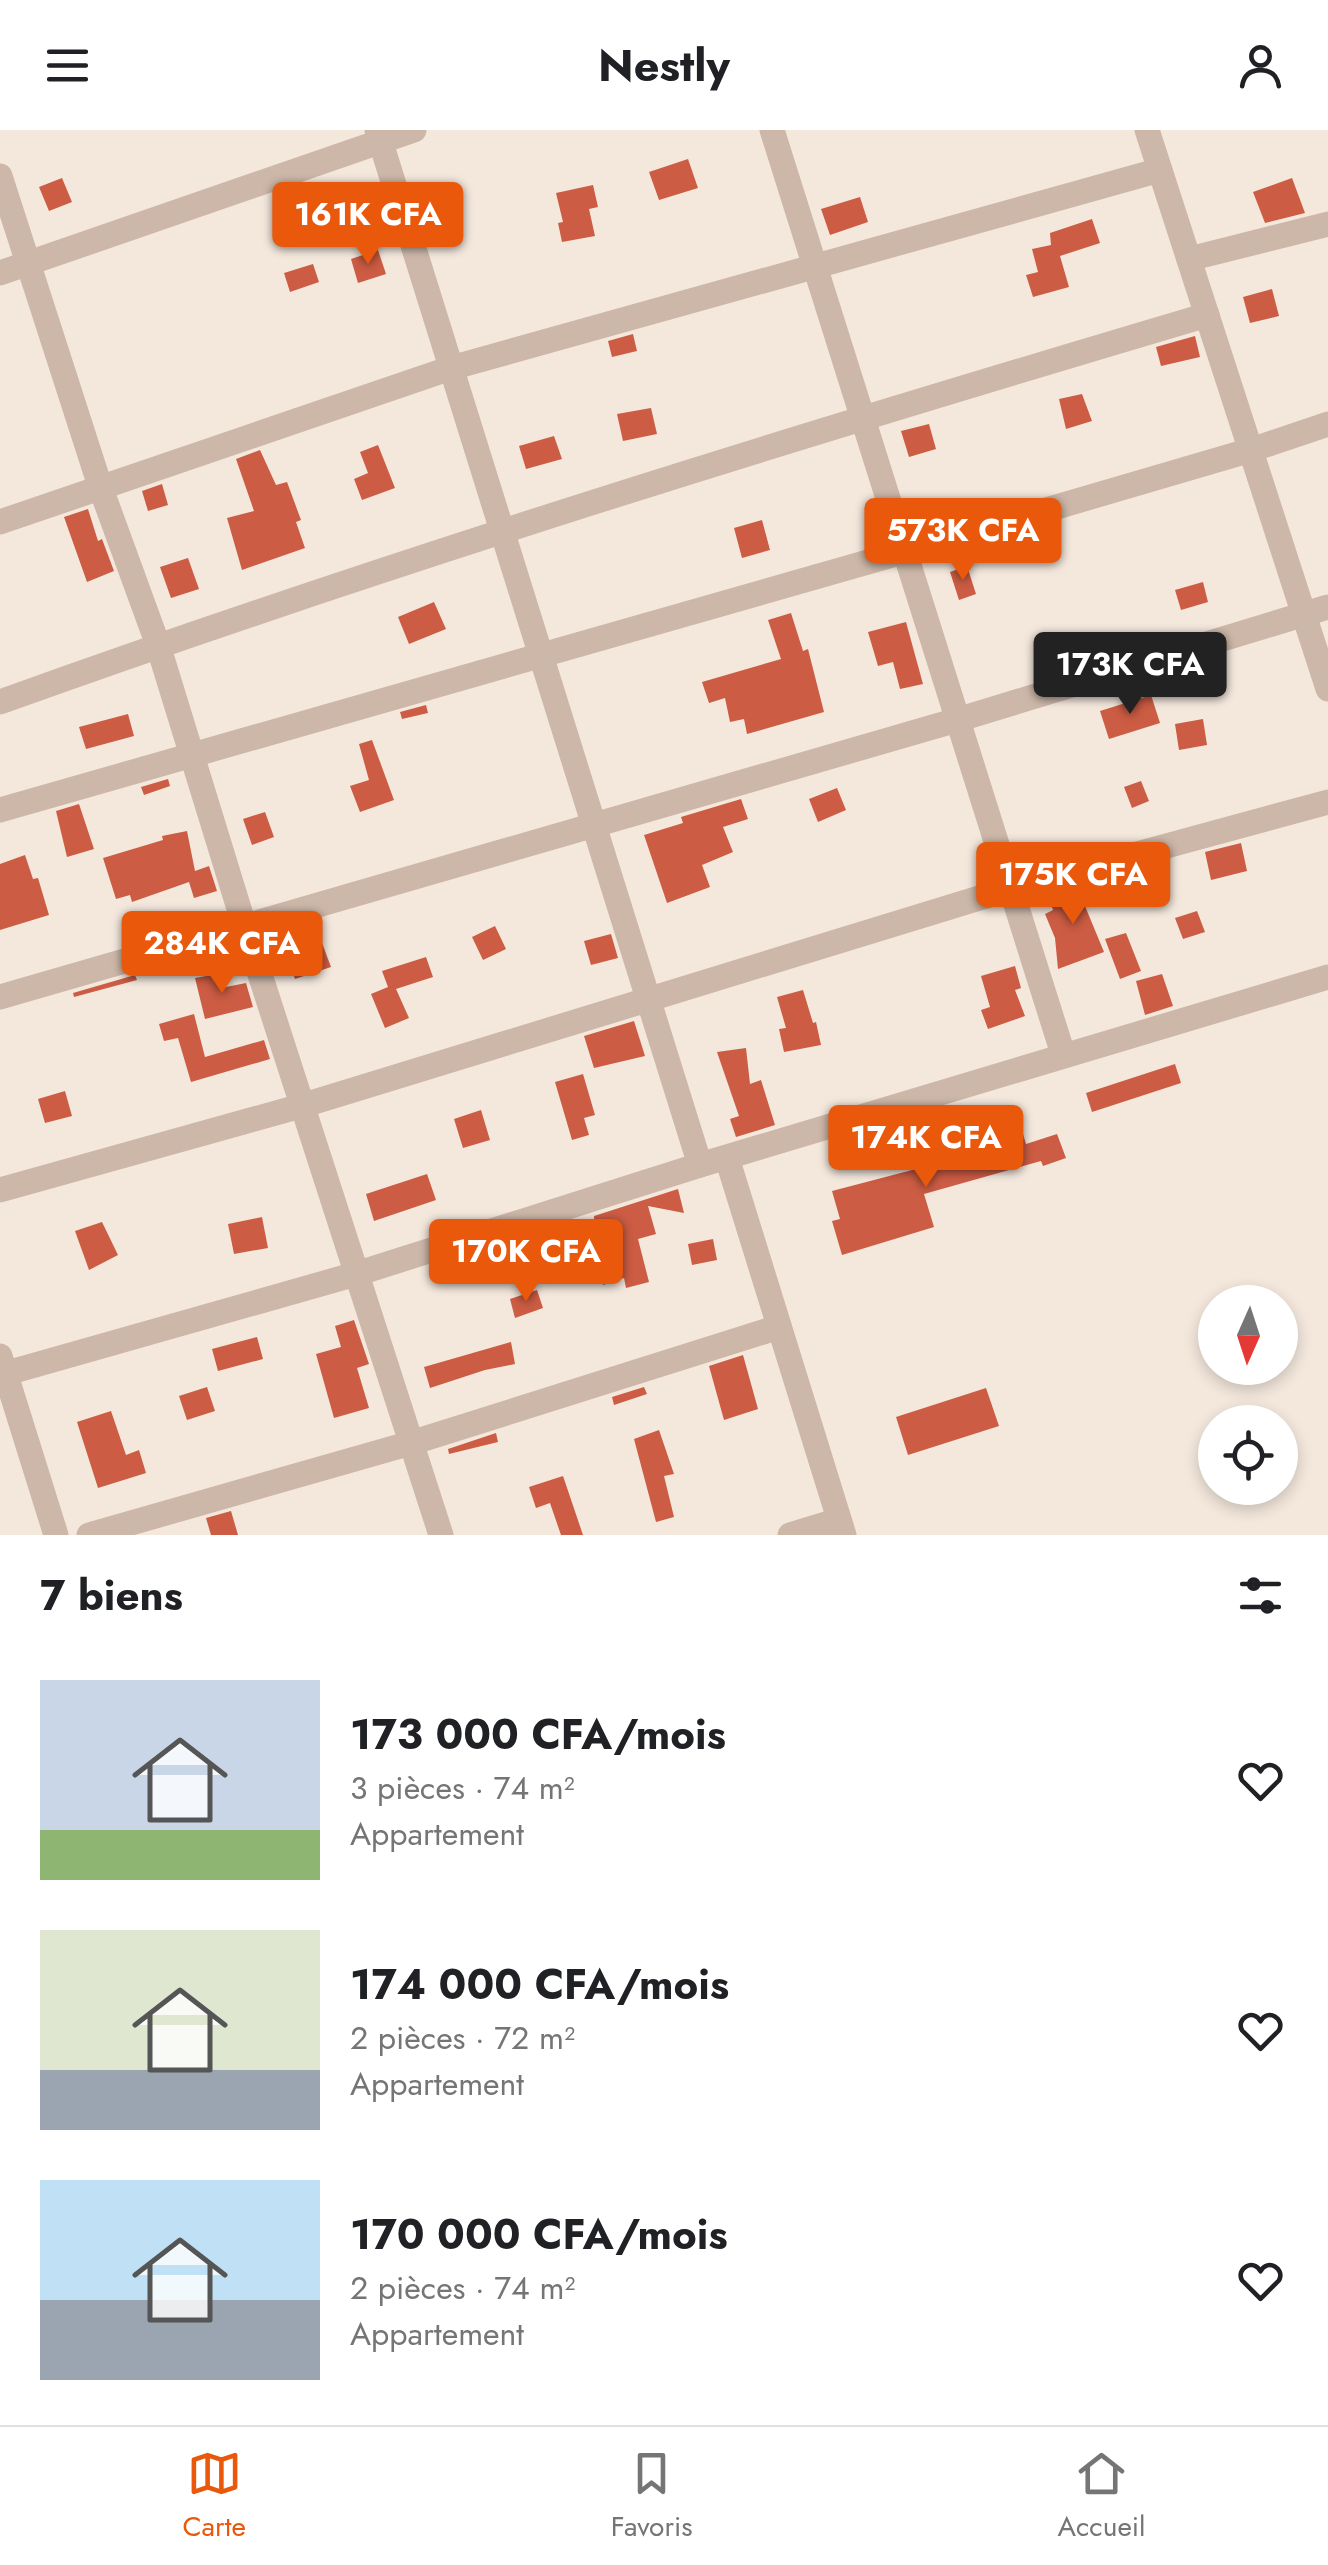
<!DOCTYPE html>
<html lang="fr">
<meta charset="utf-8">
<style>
body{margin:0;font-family:Jost,sans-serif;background:#f2f2f2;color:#202124;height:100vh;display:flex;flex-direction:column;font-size:38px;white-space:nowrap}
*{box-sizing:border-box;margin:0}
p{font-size:32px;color:#757577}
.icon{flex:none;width:55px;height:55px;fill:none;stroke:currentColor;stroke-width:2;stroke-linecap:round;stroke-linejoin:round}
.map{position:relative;height:1405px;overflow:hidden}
.sheet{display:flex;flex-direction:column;background:#fff;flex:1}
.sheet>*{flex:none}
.needle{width:65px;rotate:183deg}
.controls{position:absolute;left:1198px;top:1155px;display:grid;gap:20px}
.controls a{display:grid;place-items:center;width:100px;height:100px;border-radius:50%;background:#fff;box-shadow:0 5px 15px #0003;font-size:50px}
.price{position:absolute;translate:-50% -85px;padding:0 22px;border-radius:10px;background:#ea580c;color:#fff;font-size:32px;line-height:65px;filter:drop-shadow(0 2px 5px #0008)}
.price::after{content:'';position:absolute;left:50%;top:60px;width:30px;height:22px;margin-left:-15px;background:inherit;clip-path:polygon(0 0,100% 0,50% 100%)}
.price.on{background:#222;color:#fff}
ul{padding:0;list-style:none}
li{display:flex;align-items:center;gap:30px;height:250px;padding:0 40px}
li span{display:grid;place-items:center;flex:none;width:280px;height:200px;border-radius:0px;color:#555}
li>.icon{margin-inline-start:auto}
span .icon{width:120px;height:120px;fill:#fffc;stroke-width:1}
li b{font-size:42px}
h2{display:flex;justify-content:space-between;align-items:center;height:120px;padding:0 40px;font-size:42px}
header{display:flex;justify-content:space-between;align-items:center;height:130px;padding:0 40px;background:#fff;font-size:45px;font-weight:700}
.tab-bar{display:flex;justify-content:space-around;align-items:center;height:140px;border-top:2px solid #e0e0e0;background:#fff;font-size:28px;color:#757577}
.tab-bar a{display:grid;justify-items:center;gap:5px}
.tab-bar .on{color:#ea580c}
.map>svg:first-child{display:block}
</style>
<header><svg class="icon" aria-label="menu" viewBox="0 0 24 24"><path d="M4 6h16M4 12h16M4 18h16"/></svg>Nestly<svg class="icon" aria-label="person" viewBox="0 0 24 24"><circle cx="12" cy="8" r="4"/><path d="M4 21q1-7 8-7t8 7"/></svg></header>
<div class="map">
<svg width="1328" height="1405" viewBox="0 0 1328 1405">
<rect width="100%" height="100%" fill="#f4e8dd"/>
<g fill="#cc5c43">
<path d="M 688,29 L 698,58 L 659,70 L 649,42 Z"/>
<path d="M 62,48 L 72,72 L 49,81 L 39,57 Z"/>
<path d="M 1292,48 L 1305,83 L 1265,93 L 1253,62 Z"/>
<path d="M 593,55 L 598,77 L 589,79 L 595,106 L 562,112 L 558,93 L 563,92 L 556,63 Z"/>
<path d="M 860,67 L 868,92 L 830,105 L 821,79 Z"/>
<path d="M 1092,89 L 1100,113 L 1060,126 L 1069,157 L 1033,167 L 1026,145 L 1038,142 L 1032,119 L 1051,115 L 1050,103 Z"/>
<path d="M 378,120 L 386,144 L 358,153 L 351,129 Z"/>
<path d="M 313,134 L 319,152 L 290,162 L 284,143 Z"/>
<path d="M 1272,159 L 1279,186 L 1250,193 L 1243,167 Z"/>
<path d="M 633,204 L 637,221 L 612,227 L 608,211 Z"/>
<path d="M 1195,206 L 1200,227 L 1161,236 L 1156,217 Z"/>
<path d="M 1082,264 L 1092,291 L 1066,299 L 1059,269 Z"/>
<path d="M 651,278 L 657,304 L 623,311 L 617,284 Z"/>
<path d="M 929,294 L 936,319 L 909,327 L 901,301 Z"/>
<path d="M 554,306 L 562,329 L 526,339 L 519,316 Z"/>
<path d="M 378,315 L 395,358 L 362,370 L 354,349 L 368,343 L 360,322 Z"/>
<path d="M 260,320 L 276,355 L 287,352 L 301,390 L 296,392 L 305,418 L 242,440 L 227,388 L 254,381 L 236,329 Z"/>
<path d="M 162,354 L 168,375 L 148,381 L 142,361 Z"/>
<path d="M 88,379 L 98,411 L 102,409 L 114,441 L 87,452 L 64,387 Z"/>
<path d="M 762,390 L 770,420 L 742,428 L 734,398 Z"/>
<path d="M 188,428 L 199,459 L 171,468 L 160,437 Z"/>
<path d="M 967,436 L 976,464 L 959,470 L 950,442 Z"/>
<path d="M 1203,452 L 1208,472 L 1181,480 L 1175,460 Z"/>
<path d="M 434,472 L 446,499 L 409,514 L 398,487 Z"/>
<path d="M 791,483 L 803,521 L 808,519 L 824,582 L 747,604 L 744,589 L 730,592 L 725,568 L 709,573 L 702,552 L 781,529 L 768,490 Z"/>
<path d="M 906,492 L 923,554 L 900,559 L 893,532 L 878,536 L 868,502 Z"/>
<path d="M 1151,565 L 1160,593 L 1109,609 L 1100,581 Z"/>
<path d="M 426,575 L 428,583 L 402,589 L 400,582 Z"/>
<path d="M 128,584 L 134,606 L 86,619 L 79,597 Z"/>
<path d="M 1203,589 L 1207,615 L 1179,620 L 1175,594 Z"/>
<path d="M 372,610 L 394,670 L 360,682 L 350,656 L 369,650 L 359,614 Z"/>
<path d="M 168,649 L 170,656 L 144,665 L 141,657 Z"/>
<path d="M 1141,651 L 1149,671 L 1132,678 L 1124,657 Z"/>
<path d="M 837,658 L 846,680 L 818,692 L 809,669 Z"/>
<path d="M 741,669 L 748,689 L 723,697 L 733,722 L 702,735 L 710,757 L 667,773 L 644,705 L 683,693 L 681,687 Z"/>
<path d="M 79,674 L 94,719 L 67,727 L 56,681 Z"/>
<path d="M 265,682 L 274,707 L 252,715 L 243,689 Z"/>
<path d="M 187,701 L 195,741 L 209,736 L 217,761 L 194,768 L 189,752 L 132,772 L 130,765 L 116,769 L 103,728 L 163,710 L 162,706 Z"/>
<path d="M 1241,713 L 1247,741 L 1211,750 L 1205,722 Z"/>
<path d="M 25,725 L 33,749 L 38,748 L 49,785 L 0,800 L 0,734 Z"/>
<path d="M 1090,754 L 1092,760 L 1080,764 L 1104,822 L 1058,839 L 1055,808 L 1045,784 L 1053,780 L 1048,765 Z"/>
<path d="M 1197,781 L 1205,802 L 1183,809 L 1175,788 Z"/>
<path d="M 495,796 L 506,819 L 483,830 L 472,807 Z"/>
<path d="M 1126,803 L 1141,841 L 1120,849 L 1105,809 Z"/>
<path d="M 611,804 L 618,828 L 591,835 L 584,811 Z"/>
<path d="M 322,813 L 331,837 L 295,849 L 287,826 Z"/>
<path d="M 426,827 L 433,847 L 396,859 L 409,888 L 385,898 L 371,864 L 388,857 L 382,841 Z"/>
<path d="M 1015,836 L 1021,858 L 1015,860 L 1025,886 L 988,899 L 981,880 L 990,877 L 981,846 Z"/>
<path d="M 223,843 L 226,857 L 246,853 L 253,877 L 205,889 L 195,848 Z"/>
<path d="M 1162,844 L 1173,876 L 1145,885 L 1136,851 Z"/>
<path d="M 135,845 L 137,850 L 74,867 L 73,863 Z"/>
<path d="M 803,860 L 813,893 L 816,892 L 821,915 L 784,922 L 779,899 L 786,898 L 777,867 Z"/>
<path d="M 194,884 L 205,927 L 264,910 L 270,929 L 191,952 L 178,908 L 164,911 L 159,894 Z"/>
<path d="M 634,891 L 645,926 L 594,938 L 584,906 Z"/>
<path d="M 746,918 L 750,954 L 761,950 L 775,995 L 736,1007 L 730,989 L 739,986 L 717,922 Z"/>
<path d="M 1175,934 L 1181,953 L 1092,982 L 1086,963 Z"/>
<path d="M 583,944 L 595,985 L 584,988 L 589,1005 L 572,1010 L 555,952 Z"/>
<path d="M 65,961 L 72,986 L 45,993 L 38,969 Z"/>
<path d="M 481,980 L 490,1010 L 463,1018 L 454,989 Z"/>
<path d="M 1023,1004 L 1026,1014 L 1057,1004 L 1066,1028 L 1043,1036 L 1041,1031 L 924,1064 L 934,1097 L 842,1125 L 832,1091 L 840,1089 L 832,1061 L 935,1034 L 934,1029 Z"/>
<path d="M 427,1044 L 436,1070 L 374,1091 L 366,1064 Z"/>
<path d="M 678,1059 L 684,1083 L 648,1076 L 656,1104 L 638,1109 L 649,1152 L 626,1158 L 624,1148 L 603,1155 L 595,1128 L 594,1086 Z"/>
<path d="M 262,1087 L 268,1118 L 234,1124 L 228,1094 Z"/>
<path d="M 102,1092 L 118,1125 L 89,1140 L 75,1101 Z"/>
<path d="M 713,1109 L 717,1130 L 692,1135 L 688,1114 Z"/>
<path d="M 537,1160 L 543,1178 L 515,1188 L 510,1169 Z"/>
<path d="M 354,1190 L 369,1234 L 357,1238 L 369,1278 L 334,1288 L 316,1224 L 341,1217 L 335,1196 Z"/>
<path d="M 257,1207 L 263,1229 L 218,1241 L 212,1219 Z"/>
<path d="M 511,1212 L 515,1234 L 485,1240 L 430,1258 L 424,1237 Z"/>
<path d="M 743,1225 L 758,1279 L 724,1290 L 709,1236 Z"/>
<path d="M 207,1257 L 215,1281 L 187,1290 L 179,1266 Z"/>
<path d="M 644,1257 L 647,1264 L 614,1275 L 612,1267 Z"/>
<path d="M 986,1258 L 999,1296 L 908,1325 L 896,1287 Z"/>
<path d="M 111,1281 L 126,1325 L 139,1320 L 146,1343 L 98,1358 L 77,1292 Z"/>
<path d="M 659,1300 L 674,1344 L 664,1346 L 674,1387 L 656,1392 L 634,1309 Z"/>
<path d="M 496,1303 L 498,1312 L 449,1324 L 448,1319 Z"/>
<path d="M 563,1346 L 583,1405 L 561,1405 L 550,1373 L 536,1378 L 529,1357 Z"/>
<path d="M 231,1381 L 238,1405 L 211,1405 L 206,1388 Z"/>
</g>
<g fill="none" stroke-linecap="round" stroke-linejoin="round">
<g stroke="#cdb7a8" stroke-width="25">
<path d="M 377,0 L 700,1035"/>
<path d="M 772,0 L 1063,924"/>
<path d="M 1147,0 L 1328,559"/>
<path d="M 0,46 L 100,356 L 158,515 L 245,798 L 441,1405"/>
<path d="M 1189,129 L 1328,94"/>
<path d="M 0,143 L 414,0"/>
<path d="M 0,392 L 451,238 L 1160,40"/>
<path d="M 0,572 C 398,429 802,305 1207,185"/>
<path d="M 0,680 L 903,422 L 1251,320 L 1328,294"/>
<path d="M 0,867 L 957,590 L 1328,477"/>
<path d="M 727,1028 L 844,1405"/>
<path d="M 0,1060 L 301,976 L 1012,758 L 1328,672"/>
<path d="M 0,1245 L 356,1144 L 700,1035 L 1328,847"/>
<path d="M 89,1405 L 411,1313 L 779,1197"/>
<path d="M 790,1405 L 839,1390"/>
</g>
<path stroke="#cdb7a8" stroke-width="25" d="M 0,1226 L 56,1405"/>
</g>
</svg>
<div class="controls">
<a><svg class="needle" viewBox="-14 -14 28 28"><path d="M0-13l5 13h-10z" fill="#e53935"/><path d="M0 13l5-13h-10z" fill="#757577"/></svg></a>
<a><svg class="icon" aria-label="locate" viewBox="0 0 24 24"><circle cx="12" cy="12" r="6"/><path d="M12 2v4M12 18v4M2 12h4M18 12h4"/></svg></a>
</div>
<b class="price" style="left:368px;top:137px">161K CFA</b>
<b class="price" style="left:963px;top:453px">573K CFA</b>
<b class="price on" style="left:1130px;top:587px">173K CFA</b>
<b class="price" style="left:1073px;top:797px">175K CFA</b>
<b class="price" style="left:222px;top:866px">284K CFA</b>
<b class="price" style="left:926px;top:1060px">174K CFA</b>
<b class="price" style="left:526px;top:1174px">170K CFA</b>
</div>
<section class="sheet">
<h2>7 biens<svg class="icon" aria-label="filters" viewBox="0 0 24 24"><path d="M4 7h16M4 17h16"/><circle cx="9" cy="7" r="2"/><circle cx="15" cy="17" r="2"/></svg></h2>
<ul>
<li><span style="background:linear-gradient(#c9d6e8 75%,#8fb573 0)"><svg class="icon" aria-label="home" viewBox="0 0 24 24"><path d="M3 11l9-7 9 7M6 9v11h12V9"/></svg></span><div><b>173 000 CFA/mois</b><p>3 pièces · 74 m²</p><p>Appartement</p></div><svg class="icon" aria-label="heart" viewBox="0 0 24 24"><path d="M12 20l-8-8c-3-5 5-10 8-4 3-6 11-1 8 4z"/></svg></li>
<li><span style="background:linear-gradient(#dfe7d0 70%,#9aa5b1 0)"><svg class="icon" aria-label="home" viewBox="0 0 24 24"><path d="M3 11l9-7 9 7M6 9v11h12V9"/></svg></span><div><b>174 000 CFA/mois</b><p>2 pièces · 72 m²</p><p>Appartement</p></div><svg class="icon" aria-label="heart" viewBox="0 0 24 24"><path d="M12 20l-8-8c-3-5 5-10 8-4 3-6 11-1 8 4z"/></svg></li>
<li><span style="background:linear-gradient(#bfe0f5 60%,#9aa5b1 0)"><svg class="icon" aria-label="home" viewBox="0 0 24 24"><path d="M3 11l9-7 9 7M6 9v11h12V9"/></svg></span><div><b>170 000 CFA/mois</b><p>2 pièces · 74 m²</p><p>Appartement</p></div><svg class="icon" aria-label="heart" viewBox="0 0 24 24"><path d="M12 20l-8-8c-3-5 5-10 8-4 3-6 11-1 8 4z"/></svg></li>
</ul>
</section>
<nav class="tab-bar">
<a class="on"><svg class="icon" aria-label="map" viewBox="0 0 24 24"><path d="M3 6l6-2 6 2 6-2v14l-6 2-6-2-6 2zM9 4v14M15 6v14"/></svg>Carte</a>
<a><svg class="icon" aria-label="saved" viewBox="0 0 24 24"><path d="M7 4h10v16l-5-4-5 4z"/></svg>Favoris</a>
<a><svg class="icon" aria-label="home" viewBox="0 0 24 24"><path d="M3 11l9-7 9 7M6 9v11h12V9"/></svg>Accueil</a>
</nav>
